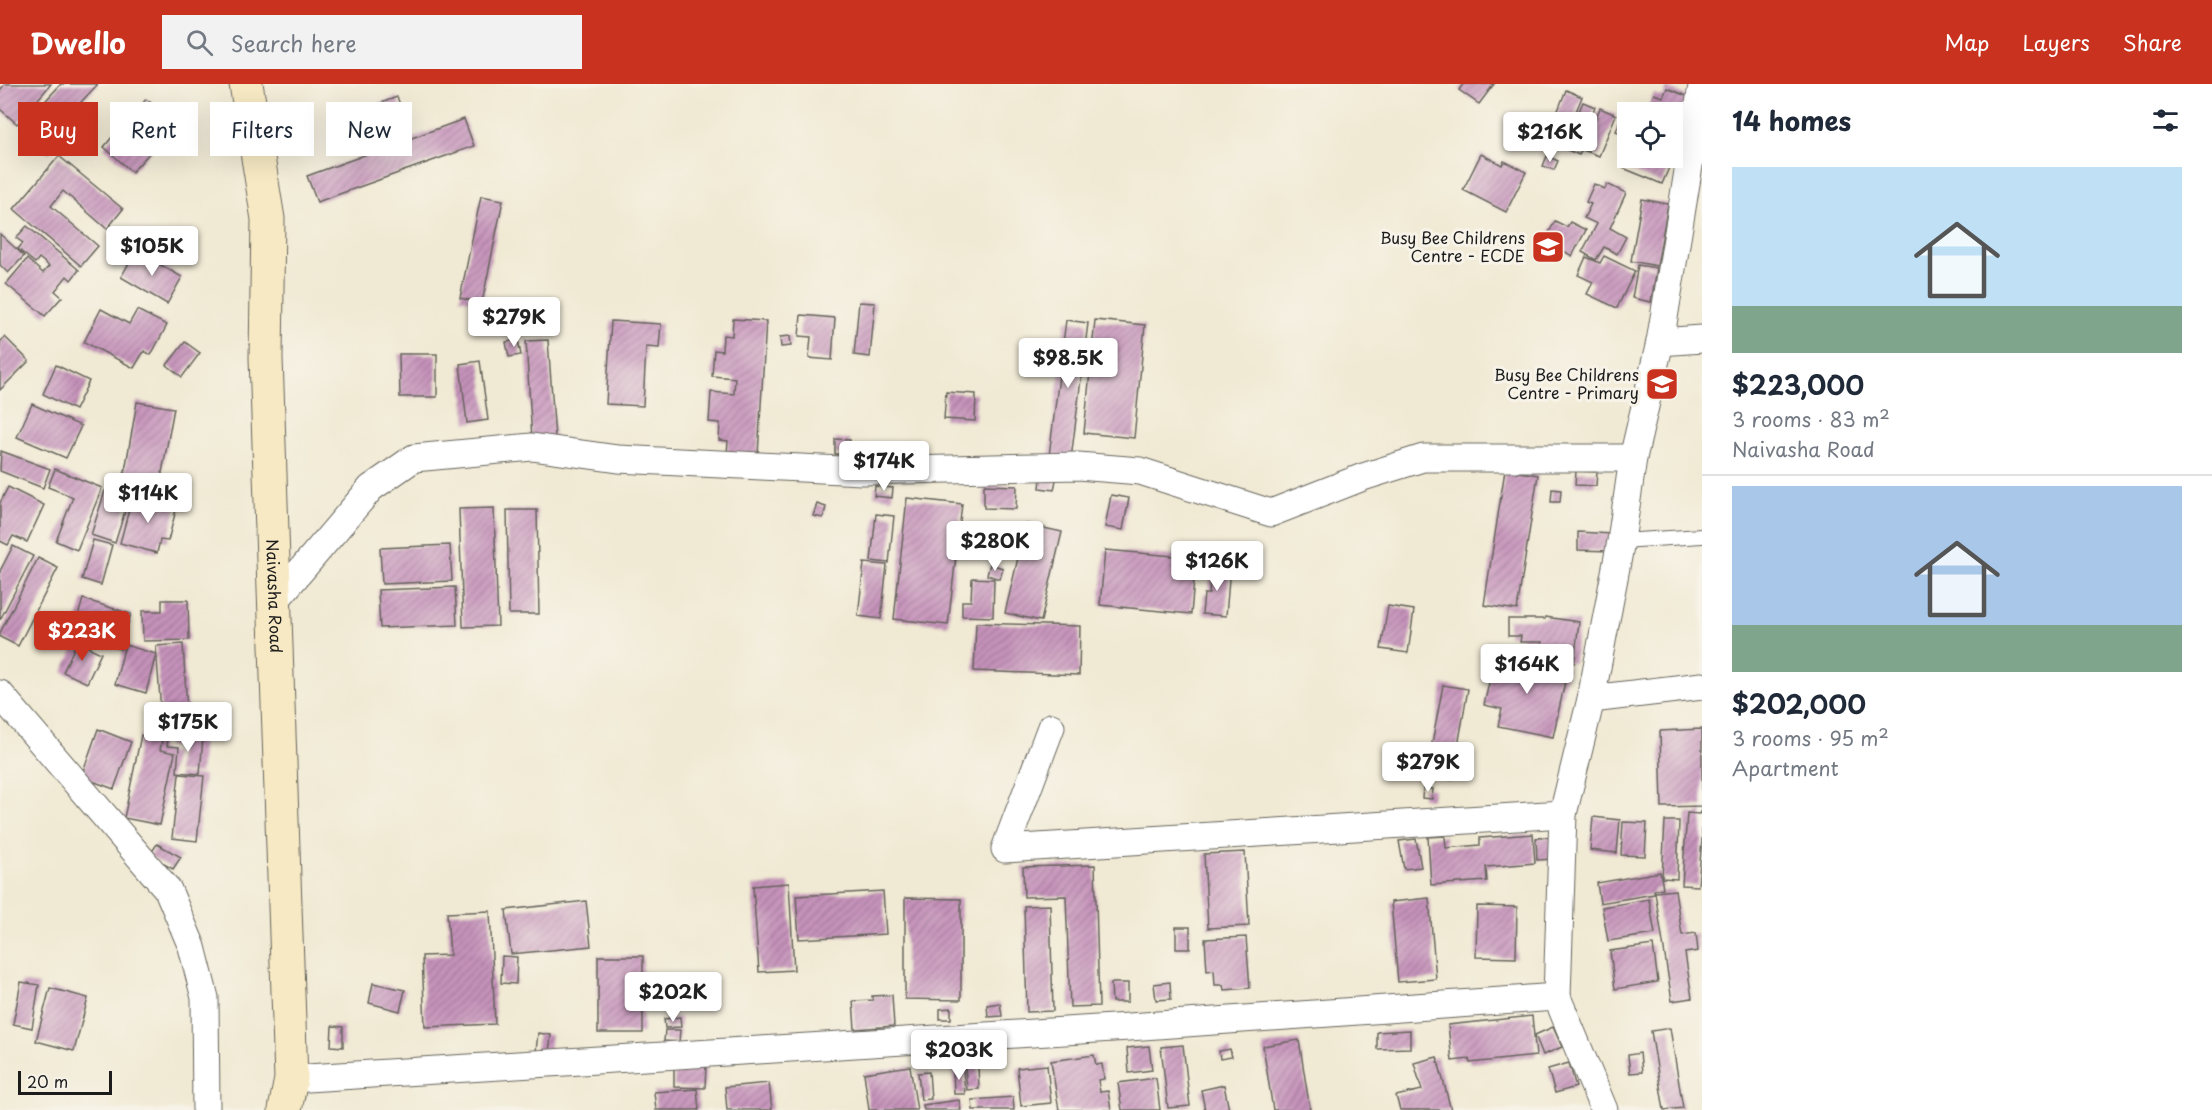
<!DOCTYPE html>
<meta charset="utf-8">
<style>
body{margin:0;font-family:"Playpen Sans",sans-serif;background:#f2f2f3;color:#1f2937;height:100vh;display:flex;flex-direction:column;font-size:22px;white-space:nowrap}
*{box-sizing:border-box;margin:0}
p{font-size:20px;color:#747a83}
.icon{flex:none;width:33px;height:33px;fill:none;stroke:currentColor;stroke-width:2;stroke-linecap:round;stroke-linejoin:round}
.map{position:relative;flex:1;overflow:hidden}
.drawer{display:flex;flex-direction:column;background:#fff;width:510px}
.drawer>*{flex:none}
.banner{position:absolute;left:18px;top:18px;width:570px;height:54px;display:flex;gap:12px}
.fabs{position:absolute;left:1617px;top:18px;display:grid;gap:12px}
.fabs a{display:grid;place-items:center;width:66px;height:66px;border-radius:0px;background:#fff;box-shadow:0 6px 24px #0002;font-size:30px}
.scale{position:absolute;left:18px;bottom:15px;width:94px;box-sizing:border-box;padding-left:6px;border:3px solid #1c1c1c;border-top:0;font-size:16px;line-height:21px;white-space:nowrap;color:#1c1c1c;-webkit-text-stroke:4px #f7f3e8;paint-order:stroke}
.price{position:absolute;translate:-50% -51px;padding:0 14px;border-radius:6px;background:#fff;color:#222;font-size:20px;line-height:39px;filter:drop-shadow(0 2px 3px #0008)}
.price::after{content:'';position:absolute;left:50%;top:36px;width:18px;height:14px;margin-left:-9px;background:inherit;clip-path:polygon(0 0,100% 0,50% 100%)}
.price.active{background:#c8321e;color:#fff}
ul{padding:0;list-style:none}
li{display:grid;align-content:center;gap:12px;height:318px;padding:0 30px}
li+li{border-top:2px solid #e0e1e3}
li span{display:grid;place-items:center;height:186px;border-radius:0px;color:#555}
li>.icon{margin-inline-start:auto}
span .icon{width:108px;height:108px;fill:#fffc;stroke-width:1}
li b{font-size:26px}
h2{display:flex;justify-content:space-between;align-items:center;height:72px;padding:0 30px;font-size:26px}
.pill{padding:0 21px;border-radius:0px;background:#fff;box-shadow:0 6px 24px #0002;font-size:21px;line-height:54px}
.pill.active{background:#c8321e;color:#fff}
header{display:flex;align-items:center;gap:36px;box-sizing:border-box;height:84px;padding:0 30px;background:#c8321e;color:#fff}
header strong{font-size:28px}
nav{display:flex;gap:33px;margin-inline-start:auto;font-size:21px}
.search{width:420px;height:54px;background:#f2f2f3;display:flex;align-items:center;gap:15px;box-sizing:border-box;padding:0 21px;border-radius:0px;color:#747a83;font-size:22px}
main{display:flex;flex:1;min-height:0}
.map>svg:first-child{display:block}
</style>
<header>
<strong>Dwello</strong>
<div class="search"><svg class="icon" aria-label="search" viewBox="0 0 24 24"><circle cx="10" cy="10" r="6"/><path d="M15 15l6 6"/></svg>Search here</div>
<nav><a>Map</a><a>Layers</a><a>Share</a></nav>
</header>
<main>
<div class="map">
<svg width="1702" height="1026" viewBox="0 0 1702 1026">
<defs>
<pattern id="building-hatch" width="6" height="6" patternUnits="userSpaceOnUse" patternTransform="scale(1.5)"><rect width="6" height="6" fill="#c693bb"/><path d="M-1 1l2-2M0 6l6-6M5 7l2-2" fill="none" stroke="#a07797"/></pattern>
</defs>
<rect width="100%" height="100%" fill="#f7f3e8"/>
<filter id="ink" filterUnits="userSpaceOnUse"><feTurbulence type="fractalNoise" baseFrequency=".0167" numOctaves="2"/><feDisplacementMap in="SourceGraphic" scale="12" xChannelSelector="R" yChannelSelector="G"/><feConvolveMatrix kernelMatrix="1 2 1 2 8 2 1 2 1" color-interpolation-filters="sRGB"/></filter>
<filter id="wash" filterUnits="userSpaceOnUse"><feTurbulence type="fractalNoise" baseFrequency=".008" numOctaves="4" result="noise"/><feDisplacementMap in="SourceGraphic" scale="24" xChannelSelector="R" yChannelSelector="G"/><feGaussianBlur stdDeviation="1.35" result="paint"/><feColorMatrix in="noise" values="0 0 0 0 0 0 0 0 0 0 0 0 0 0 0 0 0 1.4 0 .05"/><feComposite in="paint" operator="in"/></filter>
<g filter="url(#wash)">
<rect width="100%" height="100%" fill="#f0e9d3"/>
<g id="blocks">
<g fill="url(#building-hatch)">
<path d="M 5,0 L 51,0 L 17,40 L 0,25 L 0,6 Z"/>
<path d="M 61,0 L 98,0 L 81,18 L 88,25 L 80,33 L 76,29 L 55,52 L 60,57 L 49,69 L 21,43 Z"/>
<path d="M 1463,0 L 1494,0 L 1479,20 L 1459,6 Z"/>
<path d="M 1667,4 L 1691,14 L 1676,48 L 1672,47 L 1672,28 L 1645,28 L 1654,10 L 1663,13 Z"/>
<path d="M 1566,6 L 1582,13 L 1561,64 L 1546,57 Z"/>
<path d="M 397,13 L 410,45 L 356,65 L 344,33 Z"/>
<path d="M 146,15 L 177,38 L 164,55 L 133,33 Z"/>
<path d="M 1583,18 L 1595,23 L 1586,44 L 1591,46 L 1600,24 L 1616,31 L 1599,72 L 1583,66 L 1589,48 L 1579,71 L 1563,64 Z"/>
<path d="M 1624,27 L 1628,29 L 1628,68 L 1619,64 L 1625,51 L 1616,47 Z"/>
<path d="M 464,35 L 474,62 L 317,118 L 307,92 Z"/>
<path d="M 126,36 L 156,62 L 132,88 L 104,63 Z"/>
<path d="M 1672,49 L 1682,53 L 1662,100 L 1623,84 L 1627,74 L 1672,74 Z"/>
<path d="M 1481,70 L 1502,81 L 1504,77 L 1526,88 L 1506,128 L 1463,106 Z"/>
<path d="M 59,72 L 123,125 L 107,145 L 63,107 L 51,122 L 98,162 L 81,182 L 14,125 Z"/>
<path d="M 1547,72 L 1558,77 L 1554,86 L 1543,82 Z"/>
<path d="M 1594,100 L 1605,105 L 1607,100 L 1626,109 L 1610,144 L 1626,153 L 1617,170 L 1604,163 L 1596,176 L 1582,168 L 1597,140 L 1584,134 L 1591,120 L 1586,118 Z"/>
<path d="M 481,112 L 503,116 L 482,219 L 460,214 Z"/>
<path d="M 1642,115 L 1668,120 L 1657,182 L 1631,177 Z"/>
<path d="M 1555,137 L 1567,143 L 1570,138 L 1586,146 L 1572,172 L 1545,156 Z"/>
<path d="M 27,142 L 79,186 L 71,196 L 67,192 L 55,207 L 62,213 L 45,232 L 6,200 L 27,175 L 43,189 L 49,182 L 39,174 L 35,179 L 18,165 L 23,159 L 16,154 Z"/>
<path d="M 0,150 L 24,172 L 8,189 L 0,181 Z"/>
<path d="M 136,167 L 182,193 L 167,220 L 121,193 Z"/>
<path d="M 1604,172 L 1635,187 L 1617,224 L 1587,210 L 1593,198 L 1578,191 L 1586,173 L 1600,179 Z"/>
<path d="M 1638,181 L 1657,184 L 1651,218 L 1632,214 Z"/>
<path d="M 859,218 L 875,219 L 870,273 L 854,271 Z"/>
<path d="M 101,225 L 129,240 L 137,226 L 167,241 L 151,271 L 144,267 L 134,284 L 84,258 Z"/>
<path d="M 801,231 L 835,234 L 832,276 L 809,274 L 811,253 L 799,252 Z"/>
<path d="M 733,235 L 766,237 L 758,371 L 727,369 L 728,357 L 719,356 L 720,339 L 709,338 L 711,308 L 734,310 L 735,294 L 712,292 L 714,266 L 722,267 L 723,251 L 732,252 Z"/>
<path d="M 1066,236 L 1088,239 L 1071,375 L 1049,372 Z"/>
<path d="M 1095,236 L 1145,241 L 1134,354 L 1084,349 Z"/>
<path d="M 611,237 L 661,240 L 659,264 L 646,263 L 643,322 L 606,320 Z"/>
<path d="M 790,252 L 791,262 L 781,263 L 780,253 Z"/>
<path d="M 5,253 L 29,277 L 0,306 L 0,258 Z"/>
<path d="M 518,256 L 521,271 L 509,273 L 506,258 Z"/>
<path d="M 548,256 L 555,354 L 532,355 L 526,257 Z"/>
<path d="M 185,258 L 200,269 L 182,293 L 167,281 Z"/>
<path d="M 399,270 L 437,270 L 437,313 L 400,313 Z"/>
<path d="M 480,277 L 488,336 L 467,339 L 460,280 Z"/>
<path d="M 56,281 L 89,297 L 75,326 L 43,310 Z"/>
<path d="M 946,308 L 976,310 L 975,337 L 944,335 Z"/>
<path d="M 137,318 L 174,324 L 159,405 L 123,398 Z"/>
<path d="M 32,320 L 81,342 L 66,374 L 17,353 Z"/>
<path d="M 835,355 L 850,356 L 849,370 L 835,370 Z"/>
<path d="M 1,367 L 50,385 L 43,404 L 0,387 Z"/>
<path d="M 55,385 L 102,404 L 77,466 L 56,457 L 73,413 L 48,403 Z"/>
<path d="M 1505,386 L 1538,391 L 1517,526 L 1484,521 Z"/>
<path d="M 1576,387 L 1597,388 L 1596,402 L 1575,401 Z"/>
<path d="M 1041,394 L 1056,396 L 1054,406 L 1040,404 Z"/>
<path d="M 984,401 L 1017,402 L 1016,425 L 984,424 Z"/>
<path d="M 875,402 L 893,404 L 892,414 L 874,412 Z"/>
<path d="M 8,403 L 44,421 L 27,458 L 13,452 L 8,461 L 0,457 L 0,419 Z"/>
<path d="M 1552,405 L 1561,406 L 1560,418 L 1551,418 Z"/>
<path d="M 105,407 L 129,414 L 115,459 L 91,451 Z"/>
<path d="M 133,411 L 177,422 L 168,457 L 160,456 L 157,469 L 120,459 Z"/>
<path d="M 1111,411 L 1129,414 L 1123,446 L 1105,443 Z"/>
<path d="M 907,414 L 962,420 L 948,541 L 894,535 Z"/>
<path d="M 817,420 L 826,423 L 823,434 L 813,432 Z"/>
<path d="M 494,424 L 498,542 L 463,543 L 459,425 Z"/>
<path d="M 507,426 L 537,426 L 539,530 L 509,530 Z"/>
<path d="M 876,430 L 894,432 L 889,479 L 871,477 Z"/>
<path d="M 1026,440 L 1062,448 L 1041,537 L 1005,529 Z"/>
<path d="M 1578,448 L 1611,450 L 1610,467 L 1578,466 Z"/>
<path d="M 93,456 L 112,461 L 101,501 L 82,495 Z"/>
<path d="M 450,461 L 452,497 L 382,500 L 380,464 Z"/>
<path d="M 13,462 L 33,472 L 0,536 L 0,487 Z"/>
<path d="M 1105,466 L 1196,474 L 1191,530 L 1100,521 Z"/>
<path d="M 38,474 L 58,484 L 18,562 L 0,553 L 0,549 Z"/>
<path d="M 864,479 L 887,481 L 881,535 L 858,532 Z"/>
<path d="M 990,480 L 1003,484 L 1000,495 L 987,491 Z"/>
<path d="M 1211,481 L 1230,483 L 1226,532 L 1202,530 L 1204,510 L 1209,510 Z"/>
<path d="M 972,494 L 994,495 L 993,533 L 962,532 L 962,517 L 971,517 Z"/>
<path d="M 455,503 L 457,541 L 380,544 L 378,506 Z"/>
<path d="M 83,515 L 131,530 L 120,565 L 73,549 Z"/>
<path d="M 162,516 L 188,516 L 189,556 L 143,557 L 142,527 L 162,527 Z"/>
<path d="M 1388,522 L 1414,526 L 1408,569 L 1381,565 Z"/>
<path d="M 1545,533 L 1579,538 L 1574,579 L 1539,574 L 1542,558 L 1520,558 L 1521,552 L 1508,552 L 1508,535 L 1545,535 Z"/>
<path d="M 976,539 L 1080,542 L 1079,591 L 974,587 Z"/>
<path d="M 77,558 L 101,569 L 87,599 L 63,588 Z"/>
<path d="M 183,560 L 187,626 L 161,628 L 156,562 Z"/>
<path d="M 125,561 L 156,570 L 146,609 L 115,600 Z"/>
<path d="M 1509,571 L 1568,584 L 1553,653 L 1498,642 L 1502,625 L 1484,621 L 1493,581 L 1506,584 Z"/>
<path d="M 1443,601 L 1468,605 L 1452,696 L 1426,691 Z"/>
<path d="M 98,645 L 131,658 L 114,705 L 81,693 Z"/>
<path d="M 1702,645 L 1702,722 L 1662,723 L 1660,647 Z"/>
<path d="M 169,650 L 203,653 L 200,690 L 177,688 L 179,663 L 167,662 Z"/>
<path d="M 141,651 L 162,656 L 160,666 L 175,669 L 160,741 L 124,734 Z"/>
<path d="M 179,690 L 204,692 L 197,757 L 172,754 Z"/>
<path d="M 1423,704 L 1433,705 L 1432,715 L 1422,714 Z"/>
<path d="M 1702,725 L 1702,755 L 1698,802 L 1682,801 L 1687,729 L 1699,730 Z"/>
<path d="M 1593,733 L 1620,736 L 1617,769 L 1590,766 Z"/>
<path d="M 1665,737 L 1679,737 L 1677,795 L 1662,794 Z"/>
<path d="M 1623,738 L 1647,739 L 1645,772 L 1621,771 Z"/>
<path d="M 1533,750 L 1535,779 L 1486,783 L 1487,797 L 1431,801 L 1428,753 L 1445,752 L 1446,764 L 1480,761 L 1480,754 Z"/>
<path d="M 1552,753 L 1554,775 L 1537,776 L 1536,754 Z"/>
<path d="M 1416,755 L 1421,783 L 1404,785 L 1399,757 Z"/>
<path d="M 157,760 L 181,773 L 173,785 L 149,772 Z"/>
<path d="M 1245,768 L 1249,842 L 1208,844 L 1204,770 Z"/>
<path d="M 1095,781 L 1099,922 L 1070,923 L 1066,812 L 1024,813 L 1023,783 Z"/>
<path d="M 1660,788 L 1663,804 L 1654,806 L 1654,810 L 1600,819 L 1597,799 Z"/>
<path d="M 789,799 L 794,886 L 759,888 L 753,802 Z"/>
<path d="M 1675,806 L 1682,851 L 1696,849 L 1698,867 L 1685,869 L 1692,914 L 1672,917 L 1655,808 Z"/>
<path d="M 883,807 L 886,850 L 799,855 L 796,812 Z"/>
<path d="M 905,814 L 961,815 L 961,916 L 905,915 Z"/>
<path d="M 1429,814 L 1436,895 L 1398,898 L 1391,818 Z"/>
<path d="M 1649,815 L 1655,850 L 1608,857 L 1602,823 Z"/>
<path d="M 586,817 L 591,862 L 511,870 L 506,826 Z"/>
<path d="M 1050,821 L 1053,927 L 1027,928 L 1024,822 Z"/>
<path d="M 1477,822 L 1517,823 L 1516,874 L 1476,873 Z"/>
<path d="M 490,827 L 495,940 L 425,943 L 422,872 L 450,871 L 447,829 Z"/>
<rect x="1176" y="843" width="14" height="22"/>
<path d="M 1246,853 L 1250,904 L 1224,906 L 1223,901 L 1215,901 L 1214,886 L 1207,887 L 1205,855 Z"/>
<path d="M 1653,861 L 1658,898 L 1615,905 L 1610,867 Z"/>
<path d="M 502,872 L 517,873 L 516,900 L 501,899 Z"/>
<rect x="598" y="872" width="45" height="77"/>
<path d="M 21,898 L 39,901 L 32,944 L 13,940 Z"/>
<path d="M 1170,898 L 1171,915 L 1156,916 L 1154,900 Z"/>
<path d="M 373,899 L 405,906 L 400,927 L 369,919 Z"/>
<path d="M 1111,899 L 1128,899 L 1128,918 L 1112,918 Z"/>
<path d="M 50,904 L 88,914 L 74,967 L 36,957 Z"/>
<path d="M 892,911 L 894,942 L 855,945 L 853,917 L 873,916 L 872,912 Z"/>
<path d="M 1000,919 L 1002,932 L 988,933 L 987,921 Z"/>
<path d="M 951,924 L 951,935 L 940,935 L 940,925 Z"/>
<path d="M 1532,932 L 1536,972 L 1470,979 L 1469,975 L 1452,977 L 1448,941 Z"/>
<path d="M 680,933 L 681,943 L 665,944 L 664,935 Z"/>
<path d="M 332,942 L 343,943 L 343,963 L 331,962 Z"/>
<path d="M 1553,943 L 1562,963 L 1543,971 L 1535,951 Z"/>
<path d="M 1670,944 L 1683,1024 L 1664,1026 L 1651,947 Z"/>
<path d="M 665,946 L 680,946 L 679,958 L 664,957 Z"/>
<path d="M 1410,946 L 1410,964 L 1377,965 L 1377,948 Z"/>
<path d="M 538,949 L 551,951 L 549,969 L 536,967 Z"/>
<path d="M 1299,956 L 1310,1026 L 1273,1026 L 1263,962 Z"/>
<path d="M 1183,961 L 1190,1022 L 1168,1024 L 1161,963 Z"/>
<path d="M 1149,962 L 1152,986 L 1129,989 L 1127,964 Z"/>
<path d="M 1230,965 L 1232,973 L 1220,975 L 1219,967 Z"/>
<path d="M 1640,969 L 1642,988 L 1630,989 L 1628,971 Z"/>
<path d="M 1094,971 L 1096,981 L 1102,980 L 1104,995 L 1098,996 L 1100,1008 L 1108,1007 L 1111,1026 L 1059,1026 L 1051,977 Z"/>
<path d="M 1437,973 L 1451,1026 L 1400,1026 L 1396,1012 L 1422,1006 L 1414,979 Z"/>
<path d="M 1569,979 L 1576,1003 L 1555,1009 L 1548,985 Z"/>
<path d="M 674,980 L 706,981 L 705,1004 L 674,1003 Z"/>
<path d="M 1047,981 L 1051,1019 L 1021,1022 L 1017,984 Z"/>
<path d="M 910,982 L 917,1026 L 869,1026 L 864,989 Z"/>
<path d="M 978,982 L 979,1005 L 967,1006 L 965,983 Z"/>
<path d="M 963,984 L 965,1010 L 954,1010 L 953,985 Z"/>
<path d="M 929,988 L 931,1015 L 921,1016 L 918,989 Z"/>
<path d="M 1156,994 L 1160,1026 L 1122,1026 L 1118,999 Z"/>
<path d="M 769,999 L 772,1026 L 727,1026 L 725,1003 Z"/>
<path d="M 1224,1001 L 1229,1026 L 1205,1026 L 1201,1006 Z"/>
<path d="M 697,1005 L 699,1026 L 656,1026 L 654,1008 Z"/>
<path d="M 1013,1013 L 1014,1026 L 973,1026 L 972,1016 Z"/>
<path d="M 959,1016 L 961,1026 L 924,1026 L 923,1021 Z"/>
</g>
</g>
</g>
<g filter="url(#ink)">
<use href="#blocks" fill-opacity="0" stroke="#66645c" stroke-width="1.5"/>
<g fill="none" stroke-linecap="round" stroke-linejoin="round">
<defs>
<path id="service" d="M 1621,457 L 1702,452"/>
<g id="minor">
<path d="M 1660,258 L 1702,255"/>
<path d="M 274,518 L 371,404 L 414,374 L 532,363 L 618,375 L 862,387 L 1078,382 L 1140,387 L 1271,429 L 1363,393 L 1423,374 L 1633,374"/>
<path d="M 0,610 L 168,806 L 192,863 L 205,914 L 206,1026"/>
<path d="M 1591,615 L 1702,602"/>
<path d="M 1051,643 L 1005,765 L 1563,730"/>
<path d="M 1557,913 L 1563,730 L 1591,615 L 1621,457 L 1633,374 L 1660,258 L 1702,2"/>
<path d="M 291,995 L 1129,943 L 1557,913 L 1604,1026"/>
</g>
<g id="secondary">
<path id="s1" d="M 246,0 L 268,135 L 266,274 L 291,995 L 285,1026"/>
</g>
</defs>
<use href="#service" stroke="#66645c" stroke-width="16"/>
<use href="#minor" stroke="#66645c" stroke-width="29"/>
<use href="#secondary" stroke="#66645c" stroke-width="35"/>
<use href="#service" stroke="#fff" stroke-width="14"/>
<use href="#minor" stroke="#fff" stroke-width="27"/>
<use href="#secondary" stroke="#f7e9c3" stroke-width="33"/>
</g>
</g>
<defs>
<symbol id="school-square" viewBox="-11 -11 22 22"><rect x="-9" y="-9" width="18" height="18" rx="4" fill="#c8321e" stroke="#f7f3e8"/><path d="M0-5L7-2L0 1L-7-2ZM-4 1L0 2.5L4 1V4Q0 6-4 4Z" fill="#fff"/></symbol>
</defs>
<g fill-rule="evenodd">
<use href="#school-square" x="1529" y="144" width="38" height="38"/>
<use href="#school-square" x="1643" y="281" width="38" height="38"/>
</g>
<g text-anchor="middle" stroke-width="6" stroke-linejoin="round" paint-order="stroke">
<g font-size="16" fill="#1c1c1c" stroke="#f7f3e8" text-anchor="end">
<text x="1525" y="160">Busy Bee Childrens<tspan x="1525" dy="18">Centre - ECDE</tspan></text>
<text x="1639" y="297">Busy Bee Childrens<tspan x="1639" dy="18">Centre - Primary</tspan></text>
</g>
<g font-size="16" fill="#1c1c1c" stroke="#f7f3e8">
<text dy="6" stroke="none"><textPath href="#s1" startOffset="514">Naivasha Road</textPath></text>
</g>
</g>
</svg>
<div class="fabs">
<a><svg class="icon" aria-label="locate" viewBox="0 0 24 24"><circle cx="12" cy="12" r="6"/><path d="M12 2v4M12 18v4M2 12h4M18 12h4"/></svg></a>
</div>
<div class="scale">20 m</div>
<b class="price" style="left:1550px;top:79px">$216K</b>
<b class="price" style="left:152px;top:193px">$105K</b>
<b class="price" style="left:514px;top:264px">$279K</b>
<b class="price" style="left:1068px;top:305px">$98.5K</b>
<b class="price" style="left:884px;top:408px">$174K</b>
<b class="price" style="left:148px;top:440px">$114K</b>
<b class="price" style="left:995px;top:488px">$280K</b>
<b class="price" style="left:1217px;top:508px">$126K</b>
<b class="price active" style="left:82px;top:578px">$223K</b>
<b class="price" style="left:1527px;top:611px">$164K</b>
<b class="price" style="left:188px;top:669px">$175K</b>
<b class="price" style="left:1428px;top:709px">$279K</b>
<b class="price" style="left:673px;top:939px">$202K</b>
<b class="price" style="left:959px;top:997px">$203K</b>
<div class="banner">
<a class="pill active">Buy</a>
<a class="pill">Rent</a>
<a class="pill">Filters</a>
<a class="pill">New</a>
</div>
</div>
<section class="drawer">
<h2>14 homes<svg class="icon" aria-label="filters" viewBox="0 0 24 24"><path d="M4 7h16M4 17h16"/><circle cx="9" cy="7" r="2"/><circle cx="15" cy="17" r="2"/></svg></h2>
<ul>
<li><span style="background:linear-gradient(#bfe0f5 75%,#7fa58c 0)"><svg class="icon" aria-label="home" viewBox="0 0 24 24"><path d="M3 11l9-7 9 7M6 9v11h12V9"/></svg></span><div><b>$223,000</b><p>3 rooms · 83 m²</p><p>Naivasha Road</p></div></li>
<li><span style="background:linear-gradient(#a9c7e8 75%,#7fa58c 0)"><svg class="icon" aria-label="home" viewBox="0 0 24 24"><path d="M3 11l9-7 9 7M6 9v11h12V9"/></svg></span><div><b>$202,000</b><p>3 rooms · 95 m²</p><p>Apartment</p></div></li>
</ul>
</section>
</main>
